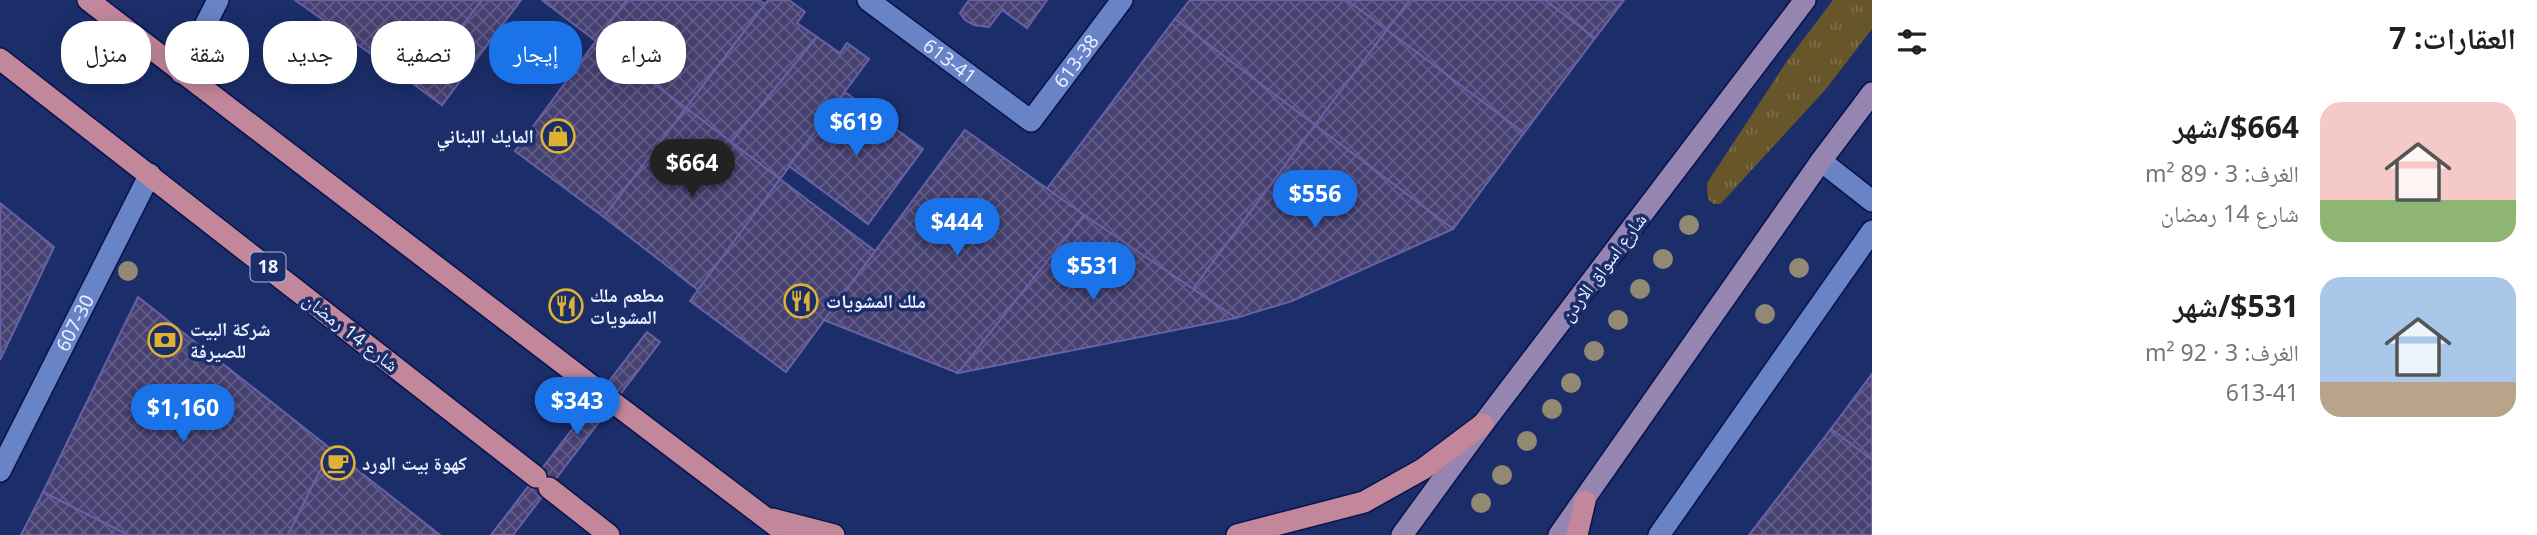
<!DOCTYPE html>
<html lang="ar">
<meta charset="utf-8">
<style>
body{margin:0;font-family:"Noto Sans","Noto Naskh Arabic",sans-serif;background:#f2f2f2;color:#202124;direction:rtl;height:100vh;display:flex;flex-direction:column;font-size:26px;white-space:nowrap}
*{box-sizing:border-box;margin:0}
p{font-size:23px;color:#757577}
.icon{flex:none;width:38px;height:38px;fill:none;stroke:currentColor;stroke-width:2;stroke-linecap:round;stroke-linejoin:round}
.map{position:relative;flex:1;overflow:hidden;direction:ltr}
.sheet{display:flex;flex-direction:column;background:#fff;width:665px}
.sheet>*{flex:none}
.hud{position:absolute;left:21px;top:21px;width:665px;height:63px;direction:rtl;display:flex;gap:14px}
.price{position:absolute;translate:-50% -60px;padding:0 16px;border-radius:24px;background:#1a73e8;color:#fff;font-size:23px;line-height:46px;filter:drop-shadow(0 2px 4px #0008)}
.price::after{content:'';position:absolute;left:50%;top:42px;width:21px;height:16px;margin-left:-10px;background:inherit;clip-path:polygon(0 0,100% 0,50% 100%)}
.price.selected{background:#222;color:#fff}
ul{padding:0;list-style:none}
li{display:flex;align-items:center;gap:21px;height:175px;padding:0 21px}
li span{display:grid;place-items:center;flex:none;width:196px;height:140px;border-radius:21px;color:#555}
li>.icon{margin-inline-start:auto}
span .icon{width:84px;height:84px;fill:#fffc;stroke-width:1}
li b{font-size:30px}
h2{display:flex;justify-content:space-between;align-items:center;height:84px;padding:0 21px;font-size:30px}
.chip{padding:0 24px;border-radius:28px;background:#fff;box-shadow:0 4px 18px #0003;font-size:24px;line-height:63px}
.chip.selected{background:#1a73e8;color:#fff}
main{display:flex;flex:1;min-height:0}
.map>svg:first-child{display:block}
</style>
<main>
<section class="sheet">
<h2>العقارات: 7<svg class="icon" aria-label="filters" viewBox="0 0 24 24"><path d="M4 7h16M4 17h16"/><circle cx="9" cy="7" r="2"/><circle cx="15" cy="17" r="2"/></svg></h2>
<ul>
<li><span style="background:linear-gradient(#f6c9c9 70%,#8fb573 0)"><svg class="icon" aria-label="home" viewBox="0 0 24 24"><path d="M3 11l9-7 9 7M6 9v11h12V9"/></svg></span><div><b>$664/شهر</b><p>الغرف: 3 · 89 m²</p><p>شارع 14 رمضان</p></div></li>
<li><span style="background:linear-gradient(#a9c7e8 75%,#b9a48a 0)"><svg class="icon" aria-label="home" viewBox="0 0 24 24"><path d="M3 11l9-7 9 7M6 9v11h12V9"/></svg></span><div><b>$531/شهر</b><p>الغرف: 3 · 92 m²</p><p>613-41</p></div></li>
</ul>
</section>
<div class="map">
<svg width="1872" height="535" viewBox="0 0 1872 535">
<defs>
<pattern id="grass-tufts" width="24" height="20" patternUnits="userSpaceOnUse" patternTransform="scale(1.75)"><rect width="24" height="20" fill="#68562b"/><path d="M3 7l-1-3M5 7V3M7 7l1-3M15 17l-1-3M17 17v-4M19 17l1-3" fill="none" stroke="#7e6f4b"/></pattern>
<pattern id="building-cross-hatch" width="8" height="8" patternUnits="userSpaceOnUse" patternTransform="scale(1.75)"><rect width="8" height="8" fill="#474172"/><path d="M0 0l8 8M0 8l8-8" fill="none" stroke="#625d87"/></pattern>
</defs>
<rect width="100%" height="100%" fill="#1c2e6a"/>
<path fill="url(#grass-tufts)" d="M 1833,0 L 1872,0 L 1872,29 L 1825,90 L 1726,198 L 1720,204 L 1714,204 L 1708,199 L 1707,183 L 1787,61 Z"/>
<g fill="url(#building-cross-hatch)" stroke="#6961a7" stroke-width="2">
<path d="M 295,0 L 482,0 L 416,86 Z"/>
<path d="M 482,0 L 521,0 L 442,105 L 416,86 Z"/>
<path d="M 542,0 L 627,0 L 596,41 Z"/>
<path d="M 627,0 L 759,0 L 765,4 L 686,108 L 596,41 Z"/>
<path d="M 768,0 L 789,0 L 805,12 L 797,23 L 817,37 L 731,142 L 686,108 Z"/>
<path d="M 969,0 L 1047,0 L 1027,28 L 1002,10 L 989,27 L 974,25 L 965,20 L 960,13 Z"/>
<path d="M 1190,0 L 1347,0 L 1387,30 L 1315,125 L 1175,19 Z"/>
<path d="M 1347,0 L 1410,0 L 1387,30 Z"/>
<path d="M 1410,0 L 1545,0 L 1595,38 L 1524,133 L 1387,30 Z"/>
<path d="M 1545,0 L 1624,0 L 1595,38 Z"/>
<path d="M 1175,19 L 1315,125 L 1193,289 L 1046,190 Z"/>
<path d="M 1387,30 L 1524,133 L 1453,229 L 1315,125 Z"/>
<path d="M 817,37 L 840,53 L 847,43 L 869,59 L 780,179 L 731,142 Z"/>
<path d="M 596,41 L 686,108 L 604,217 L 515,151 Z"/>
<path d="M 845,92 L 923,149 L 868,224 L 789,166 Z"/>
<path d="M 686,108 L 780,179 L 698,290 L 604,217 Z"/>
<path d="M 1315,125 L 1453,229 L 1292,301 L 1236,318 L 1193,289 Z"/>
<path d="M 965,130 L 1084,215 L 958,373 L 824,320 Z"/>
<path d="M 780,179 L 875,251 L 786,372 L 690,301 Z"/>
<path d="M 0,203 L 54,247 L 0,360 Z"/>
<path d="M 1084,215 L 1236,318 L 958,373 Z"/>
<path d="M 138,297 L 331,449 L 288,535 L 128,535 L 43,492 Z"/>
<path d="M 647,332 L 660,342 L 513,535 L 491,535 Z"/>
<path d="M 1872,374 L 1872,460 L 1831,429 Z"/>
<path d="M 1831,429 L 1872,460 L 1872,535 L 1749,535 Z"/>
<path d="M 331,449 L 440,535 L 288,535 Z"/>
<path d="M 43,492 L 128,535 L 21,535 Z"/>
</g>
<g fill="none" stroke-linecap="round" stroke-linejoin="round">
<defs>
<g id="street">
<path id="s1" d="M 868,0 L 1031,121 L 1122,0"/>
<path d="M 181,73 L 218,0"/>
<path d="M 1821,161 L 1872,201"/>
<path id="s2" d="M 0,471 L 150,174"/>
<path d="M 1659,535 L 1872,231"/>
</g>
<g id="secondary">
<path d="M 1402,535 L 1483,424 L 1805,0"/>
<path d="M 1559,535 L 1821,161 L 1872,93"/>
</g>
<g id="primary">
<path d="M 88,0 L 600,392"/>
<path d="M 0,59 L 536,477"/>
<path d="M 614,403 L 788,535"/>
<path d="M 549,488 L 609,535"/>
<path d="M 772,519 L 834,535"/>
<path d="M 1237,535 L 1364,502 L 1423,469 L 1483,424"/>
<path d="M 1577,535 L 1585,501"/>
</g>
</defs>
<use href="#street" stroke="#07124c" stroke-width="24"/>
<use href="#secondary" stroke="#07124c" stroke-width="24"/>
<use href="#primary" stroke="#07124c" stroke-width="24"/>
<use href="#street" stroke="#6983c7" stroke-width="21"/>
<use href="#secondary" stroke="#9685b1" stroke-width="21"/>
<use href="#primary" stroke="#c3879b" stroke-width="21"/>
</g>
<g fill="#938874">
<circle cx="1689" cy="225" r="10"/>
<circle cx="1663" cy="259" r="10"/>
<circle cx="1799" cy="268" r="10"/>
<circle cx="128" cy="271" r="10"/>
<circle cx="1640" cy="289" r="10"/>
<circle cx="1765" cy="314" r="10"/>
<circle cx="1618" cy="320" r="10"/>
<circle cx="1594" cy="351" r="10"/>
<circle cx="1571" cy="383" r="10"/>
<circle cx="1552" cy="409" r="10"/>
<circle cx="1527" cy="441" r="10"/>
<circle cx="1502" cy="475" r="10"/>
<circle cx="1481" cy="503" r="10"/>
</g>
<defs>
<symbol id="shop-ring" viewBox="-11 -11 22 22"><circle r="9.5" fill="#1c2e6a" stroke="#deb133" stroke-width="1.5"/><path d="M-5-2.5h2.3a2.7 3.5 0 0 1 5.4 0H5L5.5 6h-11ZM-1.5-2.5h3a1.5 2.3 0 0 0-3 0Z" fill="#deb133"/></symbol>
<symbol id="restaurant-ring" viewBox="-11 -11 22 22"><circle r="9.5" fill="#1c2e6a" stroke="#deb133" stroke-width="1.5"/><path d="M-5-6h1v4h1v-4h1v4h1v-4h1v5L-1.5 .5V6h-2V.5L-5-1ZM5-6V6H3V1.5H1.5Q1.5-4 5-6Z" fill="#deb133"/></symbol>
<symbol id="bank-ring" viewBox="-11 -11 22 22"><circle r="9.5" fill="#1c2e6a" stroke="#deb133" stroke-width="1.5"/><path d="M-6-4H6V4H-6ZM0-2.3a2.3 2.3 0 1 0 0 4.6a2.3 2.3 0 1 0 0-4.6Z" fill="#deb133"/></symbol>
<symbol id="cafe-ring" viewBox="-11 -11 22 22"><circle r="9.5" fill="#1c2e6a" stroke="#deb133" stroke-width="1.5"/><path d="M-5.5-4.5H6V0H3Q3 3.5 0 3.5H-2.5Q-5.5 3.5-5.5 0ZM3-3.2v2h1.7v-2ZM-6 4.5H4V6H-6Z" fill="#deb133"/></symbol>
</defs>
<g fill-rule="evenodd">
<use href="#shop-ring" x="539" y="117" width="38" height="38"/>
<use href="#restaurant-ring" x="782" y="282" width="38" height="38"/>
<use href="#restaurant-ring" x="547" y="287" width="38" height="38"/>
<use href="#bank-ring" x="146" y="321" width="38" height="38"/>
<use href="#cafe-ring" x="319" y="444" width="38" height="38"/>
</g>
<g text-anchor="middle" stroke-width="7" stroke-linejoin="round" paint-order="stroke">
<rect fill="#1c2e6a" stroke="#acb6d2" stroke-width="2" x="250.5" y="252.5" width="35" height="29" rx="5"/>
<g font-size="18" font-weight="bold" fill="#e9f0ff">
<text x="268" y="273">18</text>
</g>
<g font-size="19" fill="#e9f0ff" stroke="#1c2e6a">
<text dy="7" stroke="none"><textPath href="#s1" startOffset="102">613-41</textPath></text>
<text dy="7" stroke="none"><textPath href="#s1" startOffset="278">613-38</textPath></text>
<text transform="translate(1603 267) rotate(-53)" y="7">شارع اسواق الاردن</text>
<text dy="7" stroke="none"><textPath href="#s2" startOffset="166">607-30</textPath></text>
<text transform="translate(351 332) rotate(38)" y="7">شارع 14 رمضان</text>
</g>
<g font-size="19" font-weight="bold" fill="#e9f0ff" stroke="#1c2e6a" text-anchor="start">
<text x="534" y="143" text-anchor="end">المايك اللبناني</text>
<text x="590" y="302">مطعم ملك<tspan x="590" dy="22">المشويات</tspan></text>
<text x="826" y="308">ملك المشويات</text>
<text x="190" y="336">شركة البيت<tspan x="190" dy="22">للصيرفة</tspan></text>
<text x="362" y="470">كهوة بيت الورد</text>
</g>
</g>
</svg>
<b class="price" style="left:856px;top:158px">$619</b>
<b class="price selected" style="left:692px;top:199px">$664</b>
<b class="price" style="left:1315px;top:230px">$556</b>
<b class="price" style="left:957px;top:258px">$444</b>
<b class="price" style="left:1093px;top:302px">$531</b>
<b class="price" style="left:577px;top:437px">$343</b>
<b class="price" style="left:183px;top:444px">$1,160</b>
<div class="hud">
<a class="chip">شراء</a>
<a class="chip selected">إيجار</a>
<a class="chip">تصفية</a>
<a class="chip">جديد</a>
<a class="chip">شقة</a>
<a class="chip">منزل</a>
</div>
</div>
</main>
